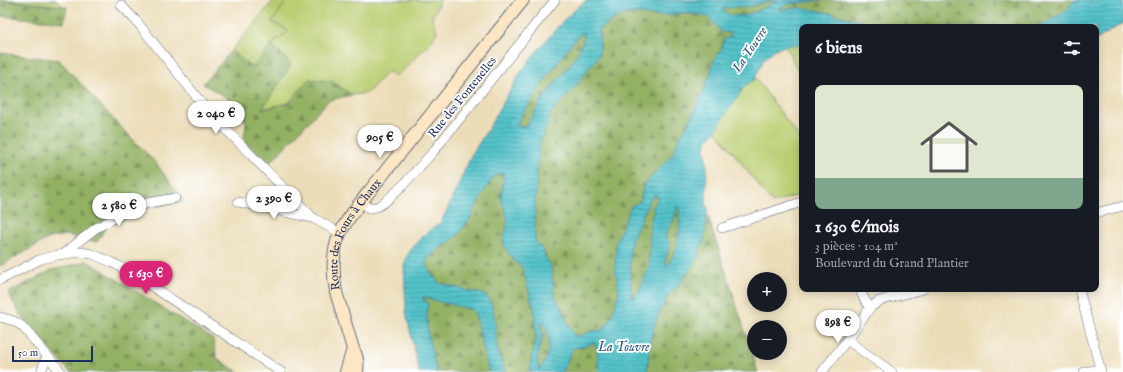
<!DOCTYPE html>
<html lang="fr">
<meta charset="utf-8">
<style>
body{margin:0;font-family:"IM FELL English",serif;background:#242831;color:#f1f3f6;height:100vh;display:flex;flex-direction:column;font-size:15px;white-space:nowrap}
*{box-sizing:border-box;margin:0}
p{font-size:13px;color:#9ea1a6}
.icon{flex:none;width:22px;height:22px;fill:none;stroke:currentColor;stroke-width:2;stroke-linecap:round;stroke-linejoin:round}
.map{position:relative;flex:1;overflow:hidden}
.panel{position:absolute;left:799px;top:24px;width:300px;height:268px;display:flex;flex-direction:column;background:#171b24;border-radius:8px;box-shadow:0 2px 10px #0003}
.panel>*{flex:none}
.tools{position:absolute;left:747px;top:272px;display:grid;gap:8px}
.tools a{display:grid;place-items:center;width:40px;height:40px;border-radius:50%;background:#171b24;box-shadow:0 2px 10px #0003;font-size:20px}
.scale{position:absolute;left:12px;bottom:10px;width:81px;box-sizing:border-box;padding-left:4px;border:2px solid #1b2f5e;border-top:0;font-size:11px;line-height:14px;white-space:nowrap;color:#1b2f5e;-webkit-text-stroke:3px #fff;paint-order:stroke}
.price{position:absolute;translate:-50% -34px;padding:0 9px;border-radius:14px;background:#fff;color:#222;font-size:13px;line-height:26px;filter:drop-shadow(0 1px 2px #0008)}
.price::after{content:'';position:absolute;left:50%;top:24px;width:12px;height:9px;margin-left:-6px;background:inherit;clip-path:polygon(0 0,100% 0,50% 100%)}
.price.active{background:#db2777;color:#fff}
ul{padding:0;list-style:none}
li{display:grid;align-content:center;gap:8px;height:212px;padding:0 16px}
li span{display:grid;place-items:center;height:124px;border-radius:8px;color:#555}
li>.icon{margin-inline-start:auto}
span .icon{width:72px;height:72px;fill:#fffc;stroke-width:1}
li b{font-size:17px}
h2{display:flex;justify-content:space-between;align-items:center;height:48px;padding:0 16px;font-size:17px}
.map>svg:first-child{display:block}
</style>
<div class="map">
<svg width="1123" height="372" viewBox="0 0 1123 372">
<defs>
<pattern id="forest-firs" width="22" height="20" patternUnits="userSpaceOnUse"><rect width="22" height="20" fill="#93b164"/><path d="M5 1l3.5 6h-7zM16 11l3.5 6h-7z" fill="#779056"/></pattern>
<pattern id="garden-dots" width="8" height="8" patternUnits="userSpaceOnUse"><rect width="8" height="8" fill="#bace72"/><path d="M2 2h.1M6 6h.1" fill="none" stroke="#9fb165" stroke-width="1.8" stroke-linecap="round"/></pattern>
<pattern id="water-rules" width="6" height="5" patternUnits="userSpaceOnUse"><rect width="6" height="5" fill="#55c3ca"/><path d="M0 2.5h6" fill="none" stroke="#469fa7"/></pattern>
</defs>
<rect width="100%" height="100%" fill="#fff"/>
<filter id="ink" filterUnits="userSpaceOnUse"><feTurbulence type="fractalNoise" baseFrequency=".025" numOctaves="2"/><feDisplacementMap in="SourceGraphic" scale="8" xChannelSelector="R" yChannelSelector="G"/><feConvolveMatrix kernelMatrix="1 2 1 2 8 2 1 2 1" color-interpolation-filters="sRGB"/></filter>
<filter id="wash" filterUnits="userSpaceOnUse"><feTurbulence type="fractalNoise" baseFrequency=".012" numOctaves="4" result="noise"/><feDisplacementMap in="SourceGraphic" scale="16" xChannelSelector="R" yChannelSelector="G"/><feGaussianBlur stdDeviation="0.9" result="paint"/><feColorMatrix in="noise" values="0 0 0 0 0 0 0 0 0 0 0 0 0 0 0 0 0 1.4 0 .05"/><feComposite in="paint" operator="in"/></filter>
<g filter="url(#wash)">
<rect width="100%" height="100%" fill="#ecddb9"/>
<g fill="#bace72" stroke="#6a7e68">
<path d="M 0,0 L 57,0 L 63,6 Z"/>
<path d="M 287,0 L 440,0 L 432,18 L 437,32 L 432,41 L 396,77 L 388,71 L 367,93 L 352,95 L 331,81 L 309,79 L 289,103 L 262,109 L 291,65 L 272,44 L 289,31 L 272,22 Z"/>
<path d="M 750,70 L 802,142 L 802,194 L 772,203 L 714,128 Z"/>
</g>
<g fill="url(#forest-firs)" stroke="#577061">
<path d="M 0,0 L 67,7 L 64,22 L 0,16 Z"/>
<path d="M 611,0 L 1114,0 L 1080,27 L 802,27 L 781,36 L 750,70 L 703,147 L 705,207 L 758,372 L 431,372 L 430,368 L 421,260 L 579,23 Z"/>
<path d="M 272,44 L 291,65 L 262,109 L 289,103 L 309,79 L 331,81 L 352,95 L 329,100 L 267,166 L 244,141 L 246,122 L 236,103 L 203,84 L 231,51 L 253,68 Z"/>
<path d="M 0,53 L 59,60 L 116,122 L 156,163 L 184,202 L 145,208 L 107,225 L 97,242 L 66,235 L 49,238 L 0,266 Z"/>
<path d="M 87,261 L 213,339 L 217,358 L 238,372 L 70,372 L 20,314 L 8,293 L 52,270 Z"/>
</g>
<g fill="url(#garden-dots)" stroke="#6a7e68">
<path d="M 274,0 L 287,0 L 272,22 L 289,31 L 272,44 L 253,68 L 231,51 Z"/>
<path d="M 781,36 L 802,37 L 802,80 Z"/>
</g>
<g fill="url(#water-rules)" stroke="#387994" fill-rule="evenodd">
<path d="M 588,0 L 823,0 L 789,4 L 780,8 L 780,10 L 795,8 L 816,10 L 885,27 L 802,27 L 802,45 L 789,45 L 775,49 L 764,59 L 754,80 L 744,86 L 738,97 L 723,117 L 715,131 L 708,139 L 705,147 L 707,165 L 706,207 L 708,207 L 704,240 L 697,258 L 680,284 L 669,294 L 659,313 L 651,336 L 647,372 L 599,372 L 597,347 L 595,344 L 592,343 L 586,346 L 575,348 L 571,351 L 566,365 L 561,372 L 530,372 L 532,355 L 536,340 L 534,309 L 522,267 L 514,261 L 503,244 L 508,220 L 501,198 L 504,173 L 498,174 L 493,177 L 476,206 L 470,219 L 455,238 L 440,248 L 433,254 L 427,260 L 426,264 L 432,275 L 439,283 L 485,295 C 497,303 495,335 497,347 C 499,356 503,364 505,372 L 489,372 L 475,314 L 473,310 L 429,299 L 424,296 L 423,300 L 428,303 C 424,323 431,352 437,372 L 419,372 L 406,312 L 404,265 L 405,265 C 405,263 405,261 406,259 C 408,250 432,225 441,223 L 472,154 L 488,129 L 519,75 L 537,51 L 564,20 L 579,6 ZM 772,1 L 775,1 L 774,3 C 757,11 740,22 722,11 L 723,9 L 734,7 L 750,6 ZM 630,13 L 658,16 L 682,13 L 694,14 L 709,17 L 722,32 L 727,32 L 731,35 L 731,37 L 724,39 L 722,48 L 713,62 L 711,72 L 700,100 L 687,126 L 679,138 L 673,154 L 644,185 L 640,202 L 631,206 L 616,242 L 615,269 L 619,291 L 612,317 L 603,330 L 592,331 L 579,336 L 575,336 L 565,319 L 563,309 L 558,303 L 554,294 L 551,267 L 549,262 L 546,259 L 542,248 L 537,245 L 535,238 L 535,204 L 539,145 L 549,121 L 549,115 L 573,89 L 598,57 L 600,48 L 599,31 L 600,28 L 619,16 ZM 582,33 L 584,34 L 584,39 L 577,54 L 572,62 L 544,97 L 527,125 L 521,127 L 518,126 L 517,124 L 520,118 L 546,78 L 576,38 ZM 654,195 L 657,196 L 658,198 L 652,209 L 654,210 L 650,223 L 649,266 L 640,290 L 635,297 L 632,298 L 631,297 L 630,251 L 632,239 L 648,204 L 647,203 ZM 678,206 L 679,206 C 680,230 681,246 667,266 L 665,262 L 670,244 L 666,237 L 666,233 L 674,219 ZM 542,321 C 552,335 551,357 539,370 L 537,357 L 542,338 L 541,327 Z"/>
<path d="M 1076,0 L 1123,0 L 1123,23 L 1096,40 L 1096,27 L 1033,27 L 1050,21 L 1070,8 L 1069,6 Z"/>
</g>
</g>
<g filter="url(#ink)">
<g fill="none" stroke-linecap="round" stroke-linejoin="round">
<defs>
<g id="street">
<path d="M 121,5 L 138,23 L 207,110 L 313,218 L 340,233"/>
<path d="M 238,202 L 313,218"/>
<path d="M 361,202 L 369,208 L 377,207 L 385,202 L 405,183 L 433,152 L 555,0"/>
<path d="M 1096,213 L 1123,206"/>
<path d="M 722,228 L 802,202"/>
<path d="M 63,254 L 96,228 L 128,211 L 148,203 L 175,198"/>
<path d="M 0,280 L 41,259 L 58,255 L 81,252 L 92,254 L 111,262 L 132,273 L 281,372"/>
<path d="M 860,289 L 863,297 L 870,308 L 847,340 L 892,372"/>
<path d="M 1079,289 L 1101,372"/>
<path d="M 870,308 L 879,301 L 923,289"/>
<path d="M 0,317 L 14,321 L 22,326 L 61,372"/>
<path d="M 41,372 L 47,356"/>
<path d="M 822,372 L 847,340"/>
<path d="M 1084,372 L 1100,369"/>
</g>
<g id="secondary">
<path d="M 346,372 L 353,349"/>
<path id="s1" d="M 357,372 C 358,363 358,357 353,349 L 336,292 C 327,241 342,226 372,188 L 523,0"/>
</g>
</defs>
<use href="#street" stroke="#646c7e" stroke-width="10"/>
<use href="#secondary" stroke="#646c7e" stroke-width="14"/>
<use href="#street" stroke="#fff" stroke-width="9"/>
<use href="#secondary" stroke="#fce6c4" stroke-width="12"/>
</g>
</g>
<g text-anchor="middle" stroke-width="3.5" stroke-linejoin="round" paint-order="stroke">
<g font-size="12" fill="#1b2f5e" stroke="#fff">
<text transform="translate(462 97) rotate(-51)" y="4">Rue des Fontenelles</text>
<text dy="4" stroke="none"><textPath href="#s1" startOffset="147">Route des Fours à Chaux</textPath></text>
</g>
<g font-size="13" font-style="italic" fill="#2c5b7e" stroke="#fff">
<text transform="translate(749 49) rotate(-56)" y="5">La Touvre</text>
<text x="624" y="351">La Touvre</text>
</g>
</g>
</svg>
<div class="tools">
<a>+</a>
<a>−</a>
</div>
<div class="scale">50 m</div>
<b class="price" style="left:216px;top:135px">2 040 €</b>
<b class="price" style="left:380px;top:159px">905 €</b>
<b class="price" style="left:274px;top:220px">2 390 €</b>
<b class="price" style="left:119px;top:227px">2 580 €</b>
<b class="price active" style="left:146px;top:295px">1 630 €</b>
<b class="price" style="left:838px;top:344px">898 €</b>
<section class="panel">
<h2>6 biens<svg class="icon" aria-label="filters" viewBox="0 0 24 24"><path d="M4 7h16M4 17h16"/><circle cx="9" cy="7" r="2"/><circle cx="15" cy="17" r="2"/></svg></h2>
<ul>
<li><span style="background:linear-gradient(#dfe7d0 75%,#7fa58c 0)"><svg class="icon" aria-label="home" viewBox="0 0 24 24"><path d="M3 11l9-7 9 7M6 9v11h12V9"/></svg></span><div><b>1 630 €/mois</b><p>3 pièces · 104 m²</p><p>Boulevard du Grand Plantier</p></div></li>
</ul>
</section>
</div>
